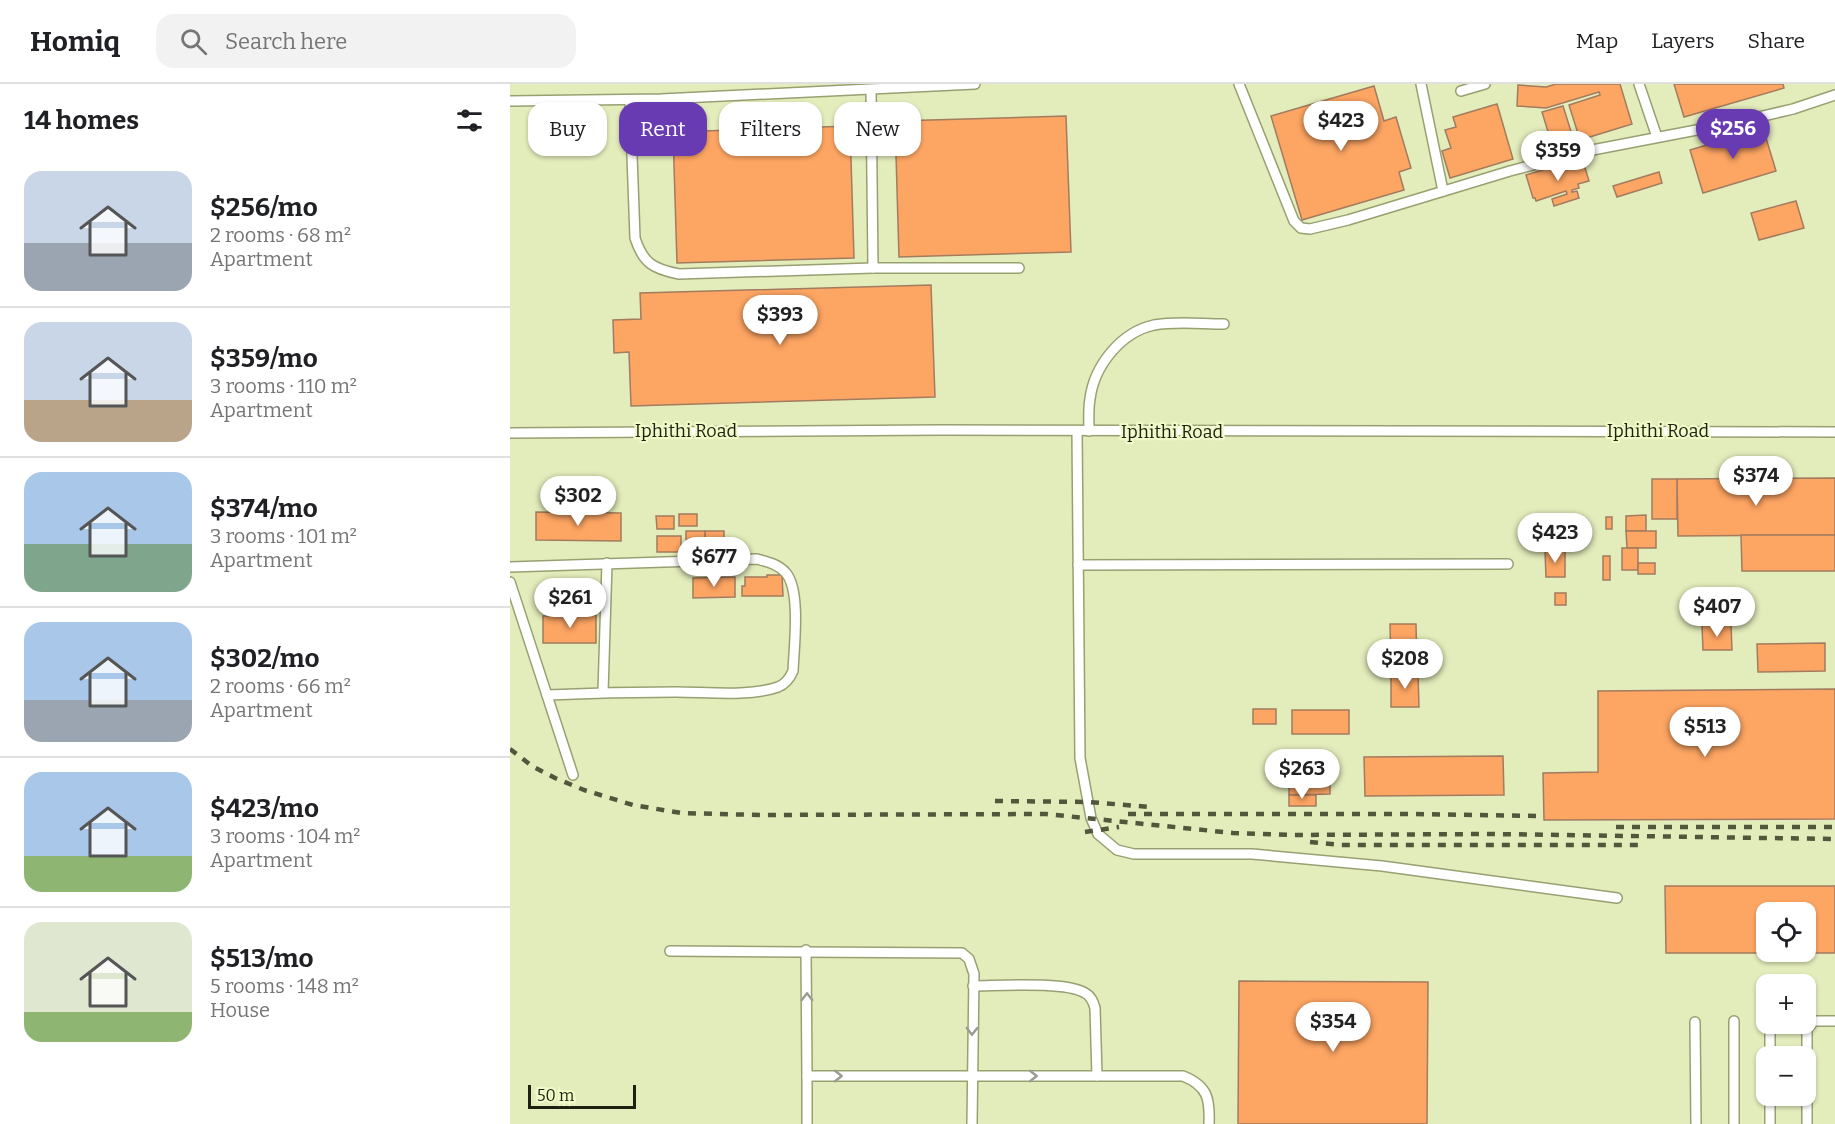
<!DOCTYPE html>
<meta charset="utf-8">
<style>
body{margin:0;font-family:Bitter,serif;background:#f2f2f2;color:#202124;height:100vh;display:flex;flex-direction:column;font-size:22px;white-space:nowrap}
*{box-sizing:border-box;margin:0}
p{font-size:20px;color:#757577}
.icon{flex:none;width:33px;height:33px;fill:none;stroke:currentColor;stroke-width:2;stroke-linecap:round;stroke-linejoin:round}
.map{position:relative;flex:1;overflow:hidden}
.side{display:flex;flex-direction:column;background:#fff;width:510px}
.side>*{flex:none}
.banner{position:absolute;left:18px;top:18px;width:570px;height:54px;display:flex;gap:12px}
.buttons{position:absolute;left:1246px;top:818px;display:grid;gap:12px}
.buttons a{display:grid;place-items:center;width:60px;height:60px;border-radius:12px;background:#fff;box-shadow:0 2px 4px #0004;font-size:30px}
.scale{position:absolute;left:18px;bottom:15px;width:108px;box-sizing:border-box;padding-left:6px;border:3px solid #1e210f;border-top:0;font-size:16px;line-height:21px;white-space:nowrap;color:#1e210f;-webkit-text-stroke:4px #f0f9c8;paint-order:stroke}
.price{position:absolute;translate:-50% -51px;padding:0 14px;border-radius:21px;background:#fff;color:#222;font-size:20px;line-height:39px;filter:drop-shadow(0 2px 3px #0008)}
.price::after{content:'';position:absolute;left:50%;top:36px;width:18px;height:14px;margin-left:-9px;background:inherit;clip-path:polygon(0 0,100% 0,50% 100%)}
.price.current{background:#683bb3;color:#fff}
ul{padding:0;list-style:none}
li{display:flex;align-items:center;gap:18px;height:150px;padding:0 24px}
li+li{border-top:2px solid #e0e0e0}
li span{display:grid;place-items:center;flex:none;width:168px;height:120px;border-radius:18px;color:#555}
li>.icon{margin-inline-start:auto}
span .icon{width:72px;height:72px;fill:#fffc;stroke-width:1}
li b{font-size:26px}
h2{display:flex;justify-content:space-between;align-items:center;height:72px;padding:0 24px;font-size:26px}
.pill{padding:0 21px;border-radius:18px;background:#fff;box-shadow:0 2px 4px #0004;font-size:21px;line-height:54px}
.pill.current{background:#683bb3;color:#fff}
header{display:flex;align-items:center;gap:36px;box-sizing:border-box;height:84px;padding:0 30px;background:#fff;border-bottom:2px solid #e0e0e0}
header strong{font-size:28px}
nav{display:flex;gap:33px;margin-inline-start:auto;font-size:21px}
.search{width:420px;height:54px;background:#f2f2f2;display:flex;align-items:center;gap:15px;box-sizing:border-box;padding:0 21px;border-radius:18px;color:#757577;font-size:22px}
main{display:flex;flex:1;min-height:0}
.map>svg:first-child{display:block}
</style>
<header>
<strong>Homiq</strong>
<div class="search"><svg class="icon" aria-label="search" viewBox="0 0 24 24"><circle cx="10" cy="10" r="6"/><path d="M15 15l6 6"/></svg>Search here</div>
<nav><a>Map</a><a>Layers</a><a>Share</a></nav>
</header>
<main>
<section class="side">
<h2>14 homes<svg class="icon" aria-label="filters" viewBox="0 0 24 24"><path d="M4 7h16M4 17h16"/><circle cx="9" cy="7" r="2"/><circle cx="15" cy="17" r="2"/></svg></h2>
<ul>
<li><span style="background:linear-gradient(#c9d6e8 60%,#9aa5b1 0)"><svg class="icon" aria-label="home" viewBox="0 0 24 24"><path d="M3 11l9-7 9 7M6 9v11h12V9"/></svg></span><div><b>$256/mo</b><p>2 rooms · 68 m²</p><p>Apartment</p></div></li>
<li><span style="background:linear-gradient(#c9d6e8 65%,#b9a48a 0)"><svg class="icon" aria-label="home" viewBox="0 0 24 24"><path d="M3 11l9-7 9 7M6 9v11h12V9"/></svg></span><div><b>$359/mo</b><p>3 rooms · 110 m²</p><p>Apartment</p></div></li>
<li><span style="background:linear-gradient(#a9c7e8 60%,#7fa58c 0)"><svg class="icon" aria-label="home" viewBox="0 0 24 24"><path d="M3 11l9-7 9 7M6 9v11h12V9"/></svg></span><div><b>$374/mo</b><p>3 rooms · 101 m²</p><p>Apartment</p></div></li>
<li><span style="background:linear-gradient(#a9c7e8 65%,#9aa5b1 0)"><svg class="icon" aria-label="home" viewBox="0 0 24 24"><path d="M3 11l9-7 9 7M6 9v11h12V9"/></svg></span><div><b>$302/mo</b><p>2 rooms · 66 m²</p><p>Apartment</p></div></li>
<li><span style="background:linear-gradient(#a9c7e8 70%,#8fb573 0)"><svg class="icon" aria-label="home" viewBox="0 0 24 24"><path d="M3 11l9-7 9 7M6 9v11h12V9"/></svg></span><div><b>$423/mo</b><p>3 rooms · 104 m²</p><p>Apartment</p></div></li>
<li><span style="background:linear-gradient(#dfe7d0 75%,#8fb573 0)"><svg class="icon" aria-label="home" viewBox="0 0 24 24"><path d="M3 11l9-7 9 7M6 9v11h12V9"/></svg></span><div><b>$513/mo</b><p>5 rooms · 148 m²</p><p>House</p></div></li>
</ul>
</section>
<div class="map">
<svg width="1325" height="1040" viewBox="0 0 1325 1040">
<rect width="100%" height="100%" fill="#e3ecbb"/>
<g fill="#fda563" stroke="#a37b5f" stroke-width="1.5" fill-rule="evenodd">
<path d="M 1046,0 L 1110,0 L 1122,40 L 1070,56 L 1059,21 L 1090,11 L 1089,8 L 1036,24 L 1007,22 L 1008,1 L 1036,3 Z"/>
<path d="M 1164,0 L 1273,0 L 1274,4 L 1174,33 Z"/>
<path d="M 864,2 L 874,37 L 886,33 L 901,84 L 889,88 L 894,106 L 792,136 L 761,32 Z"/>
<path d="M 987,20 L 1003,75 L 940,94 L 932,67 L 941,64 L 935,46 L 946,43 L 943,33 Z"/>
<path d="M 1053,22 L 1064,57 L 1043,64 L 1032,28 Z"/>
<path d="M 556,32 L 561,168 L 389,173 L 385,37 Z"/>
<path d="M 340,42 L 344,174 L 167,179 L 163,48 Z"/>
<path d="M 1253,44 L 1266,87 L 1193,109 L 1180,66 Z"/>
<path d="M 1072,74 L 1079,97 L 1068,100 L 1069,104 L 1062,106 L 1062,108 L 1067,107 L 1069,114 L 1044,122 L 1042,115 L 1057,110 L 1056,107 L 1026,117 L 1025,114 L 1023,114 L 1016,91 Z"/>
<path d="M 1149,88 L 1152,99 L 1107,113 L 1103,102 Z"/>
<path d="M 1286,117 L 1294,144 L 1249,156 L 1241,129 Z"/>
<path d="M 421,201 L 425,313 L 121,322 L 119,268 L 104,269 L 103,236 L 131,235 L 130,209 Z"/>
<path d="M 1325,394 L 1325,451 L 1168,452 L 1167,395 Z"/>
<rect x="1142" y="395" width="25" height="40"/>
<path d="M 26,428 L 111,429 L 111,457 L 26,456 Z"/>
<rect x="169" y="430" width="18" height="12"/>
<path d="M 1136,431 L 1136,447 L 1116,447 L 1116,432 Z"/>
<path d="M 146,432 L 164,432 L 164,445 L 147,445 Z"/>
<rect x="1096" y="433" width="6" height="12"/>
<path d="M 176,447 L 195,447 L 196,467 L 176,467 Z"/>
<path d="M 195,447 L 214,447 L 214,467 L 196,467 Z"/>
<path d="M 1116,447 L 1146,447 L 1146,464 L 1117,464 Z"/>
<path d="M 1231,451 L 1325,451 L 1325,487 L 1232,487 Z"/>
<rect x="147" y="452" width="24" height="16"/>
<rect x="1112" y="464" width="16" height="22"/>
<path d="M 1035,467 L 1055,467 L 1055,493 L 1036,493 Z"/>
<rect x="1093" y="472" width="7" height="24"/>
<rect x="1128" y="479" width="17" height="11"/>
<path d="M 257,491 L 272,491 L 273,512 L 232,512 L 232,502 L 235,502 L 235,493 L 257,493 Z"/>
<path d="M 225,493 L 225,513 L 183,514 L 183,494 Z"/>
<rect x="1045" y="509" width="11" height="12"/>
<path d="M 86,531 L 86,559 L 33,559 L 33,532 Z"/>
<path d="M 880,540 L 906,540 L 907,583 L 881,584 Z"/>
<path d="M 1192,541 L 1221,541 L 1222,566 L 1193,566 Z"/>
<path d="M 1315,559 L 1315,587 L 1248,588 L 1247,560 Z"/>
<path d="M 881,589 L 908,589 L 909,623 L 881,623 Z"/>
<path d="M 1325,605 L 1325,735 L 1034,736 L 1033,689 L 1088,688 L 1088,607 Z"/>
<rect x="743" y="625" width="23" height="15"/>
<rect x="782" y="626" width="57" height="24"/>
<path d="M 993,672 L 994,711 L 855,712 L 854,673 Z"/>
<path d="M 779,693 L 820,693 L 820,710 L 779,711 Z"/>
<rect x="779" y="711" width="27" height="11"/>
<path d="M 1155,802 L 1325,802 L 1325,869 L 1156,869 ZM 1257,828 L 1296,828 L 1296,867 L 1257,867 Z"/>
<path d="M 729,897 L 918,898 L 917,1040 L 728,1040 Z"/>
</g>
<g fill="none" stroke-linecap="round" stroke-linejoin="round">
<defs>
<g id="lane">
<path d="M 729,0 L 784,137 L 791,144 L 800,145 L 838,136 L 1000,87 L 1072,68 L 1223,39 L 1283,25 L 1325,11"/>
<path d="M 911,0 L 933,107"/>
<path d="M 1129,0 L 1147,53"/>
<path d="M 361,6 L 363,184"/>
<path d="M 951,7 L 975,0"/>
<path d="M 120,16 L 125,154 C 133,179 143,185 169,190 L 363,184 L 509,184"/>
<path d="M 0,17 L 151,15 L 465,0"/>
<path d="M 567,347 L 570,674 L 581,734 L 588,750 L 607,766 L 624,770 L 742,770 L 872,782 L 1107,814"/>
<path d="M 579,347 C 579,337 578,325 580,315 C 584,282 611,248 644,241 C 666,237 691,240 714,240"/>
<path d="M 0,349 L 432,346 L 1325,348"/>
<path d="M 568,481 L 998,480"/>
<path d="M 0,483 L 247,475 C 258,478 268,480 276,489 C 291,507 284,563 283,587 C 280,594 276,600 268,603 C 239,613 197,608 166,608 C 123,608 80,609 37,611"/>
<path d="M 0,498 L 63,691"/>
<path d="M 93,608 L 97,479"/>
<path d="M 296,866 L 297,992"/>
<path d="M 160,867 L 452,869 L 459,875 L 464,890 L 462,1040"/>
<path d="M 463,902 C 488,902 555,897 575,909 C 581,912 583,917 585,924 L 587,992"/>
<path d="M 1185,938 L 1186,1040"/>
<path d="M 1260,939 L 1260,972"/>
<path d="M 1260,1011 L 1260,1040"/>
<path d="M 297,1040 L 297,992 L 673,992 C 698,1002 700,1015 699,1040"/>
<path d="M 1224,1040 L 1224,937"/>
<path d="M 1297,1040 L 1297,945 L 1304,937 L 1325,937"/>
</g>
</defs>
<use href="#lane" stroke="#98a072" stroke-width="12"/>
<use href="#lane" stroke="#fff" stroke-width="9"/>
<g stroke="#52563c" stroke-width="4.5" stroke-dasharray="8 8" stroke-linecap="butt">
<path d="M 0,665 L 22,682 L 45,694 L 74,706 L 123,721 L 171,729 L 250,731 L 536,730 L 723,749 L 782,751 L 984,750 L 1325,755"/>
<path d="M 485,717 L 579,718 L 640,723"/>
<path d="M 618,730 L 903,730 L 1029,732"/>
<path d="M 1106,743 L 1325,743"/>
<path d="M 575,748 L 609,743"/>
<path d="M 800,758 L 831,761 L 1130,761"/>
</g>
</g>
<defs><path id="oneway-chevron" d="M-2-3.5L2.5 0L-2 3.5" fill="none" stroke-width="1.6" stroke-linecap="round" stroke-linejoin="round" transform="scale(1.5)"/></defs>
<g stroke="#9a9b93">
<use href="#oneway-chevron" transform="translate(297 913) rotate(-90)"/>
<use href="#oneway-chevron" transform="translate(462 947) rotate(91)"/>
<use href="#oneway-chevron" transform="translate(328 992)"/>
<use href="#oneway-chevron" transform="translate(523 992)"/>
</g>
<g text-anchor="middle" stroke-width="4.5" stroke-linejoin="round" paint-order="stroke">
<g font-size="18" fill="#1e210f" stroke="#f0f9c8">
<text x="176" y="353">Iphithi Road</text>
<text x="1148" y="353">Iphithi Road</text>
<text x="662" y="354">Iphithi Road</text>
</g>
</g>
</svg>
<div class="buttons">
<a><svg class="icon" aria-label="locate" viewBox="0 0 24 24"><circle cx="12" cy="12" r="6"/><path d="M12 2v4M12 18v4M2 12h4M18 12h4"/></svg></a>
<a>+</a>
<a>−</a>
</div>
<div class="scale">50 m</div>
<b class="price" style="left:831px;top:68px">$423</b>
<b class="price current" style="left:1223px;top:76px">$256</b>
<b class="price" style="left:1048px;top:98px">$359</b>
<b class="price" style="left:270px;top:262px">$393</b>
<b class="price" style="left:1246px;top:423px">$374</b>
<b class="price" style="left:68px;top:443px">$302</b>
<b class="price" style="left:1045px;top:480px">$423</b>
<b class="price" style="left:204px;top:504px">$677</b>
<b class="price" style="left:60px;top:545px">$261</b>
<b class="price" style="left:1207px;top:554px">$407</b>
<b class="price" style="left:895px;top:606px">$208</b>
<b class="price" style="left:1195px;top:674px">$513</b>
<b class="price" style="left:792px;top:716px">$263</b>
<b class="price" style="left:823px;top:969px">$354</b>
<div class="banner">
<a class="pill">Buy</a>
<a class="pill current">Rent</a>
<a class="pill">Filters</a>
<a class="pill">New</a>
</div>
</div>
</main>
